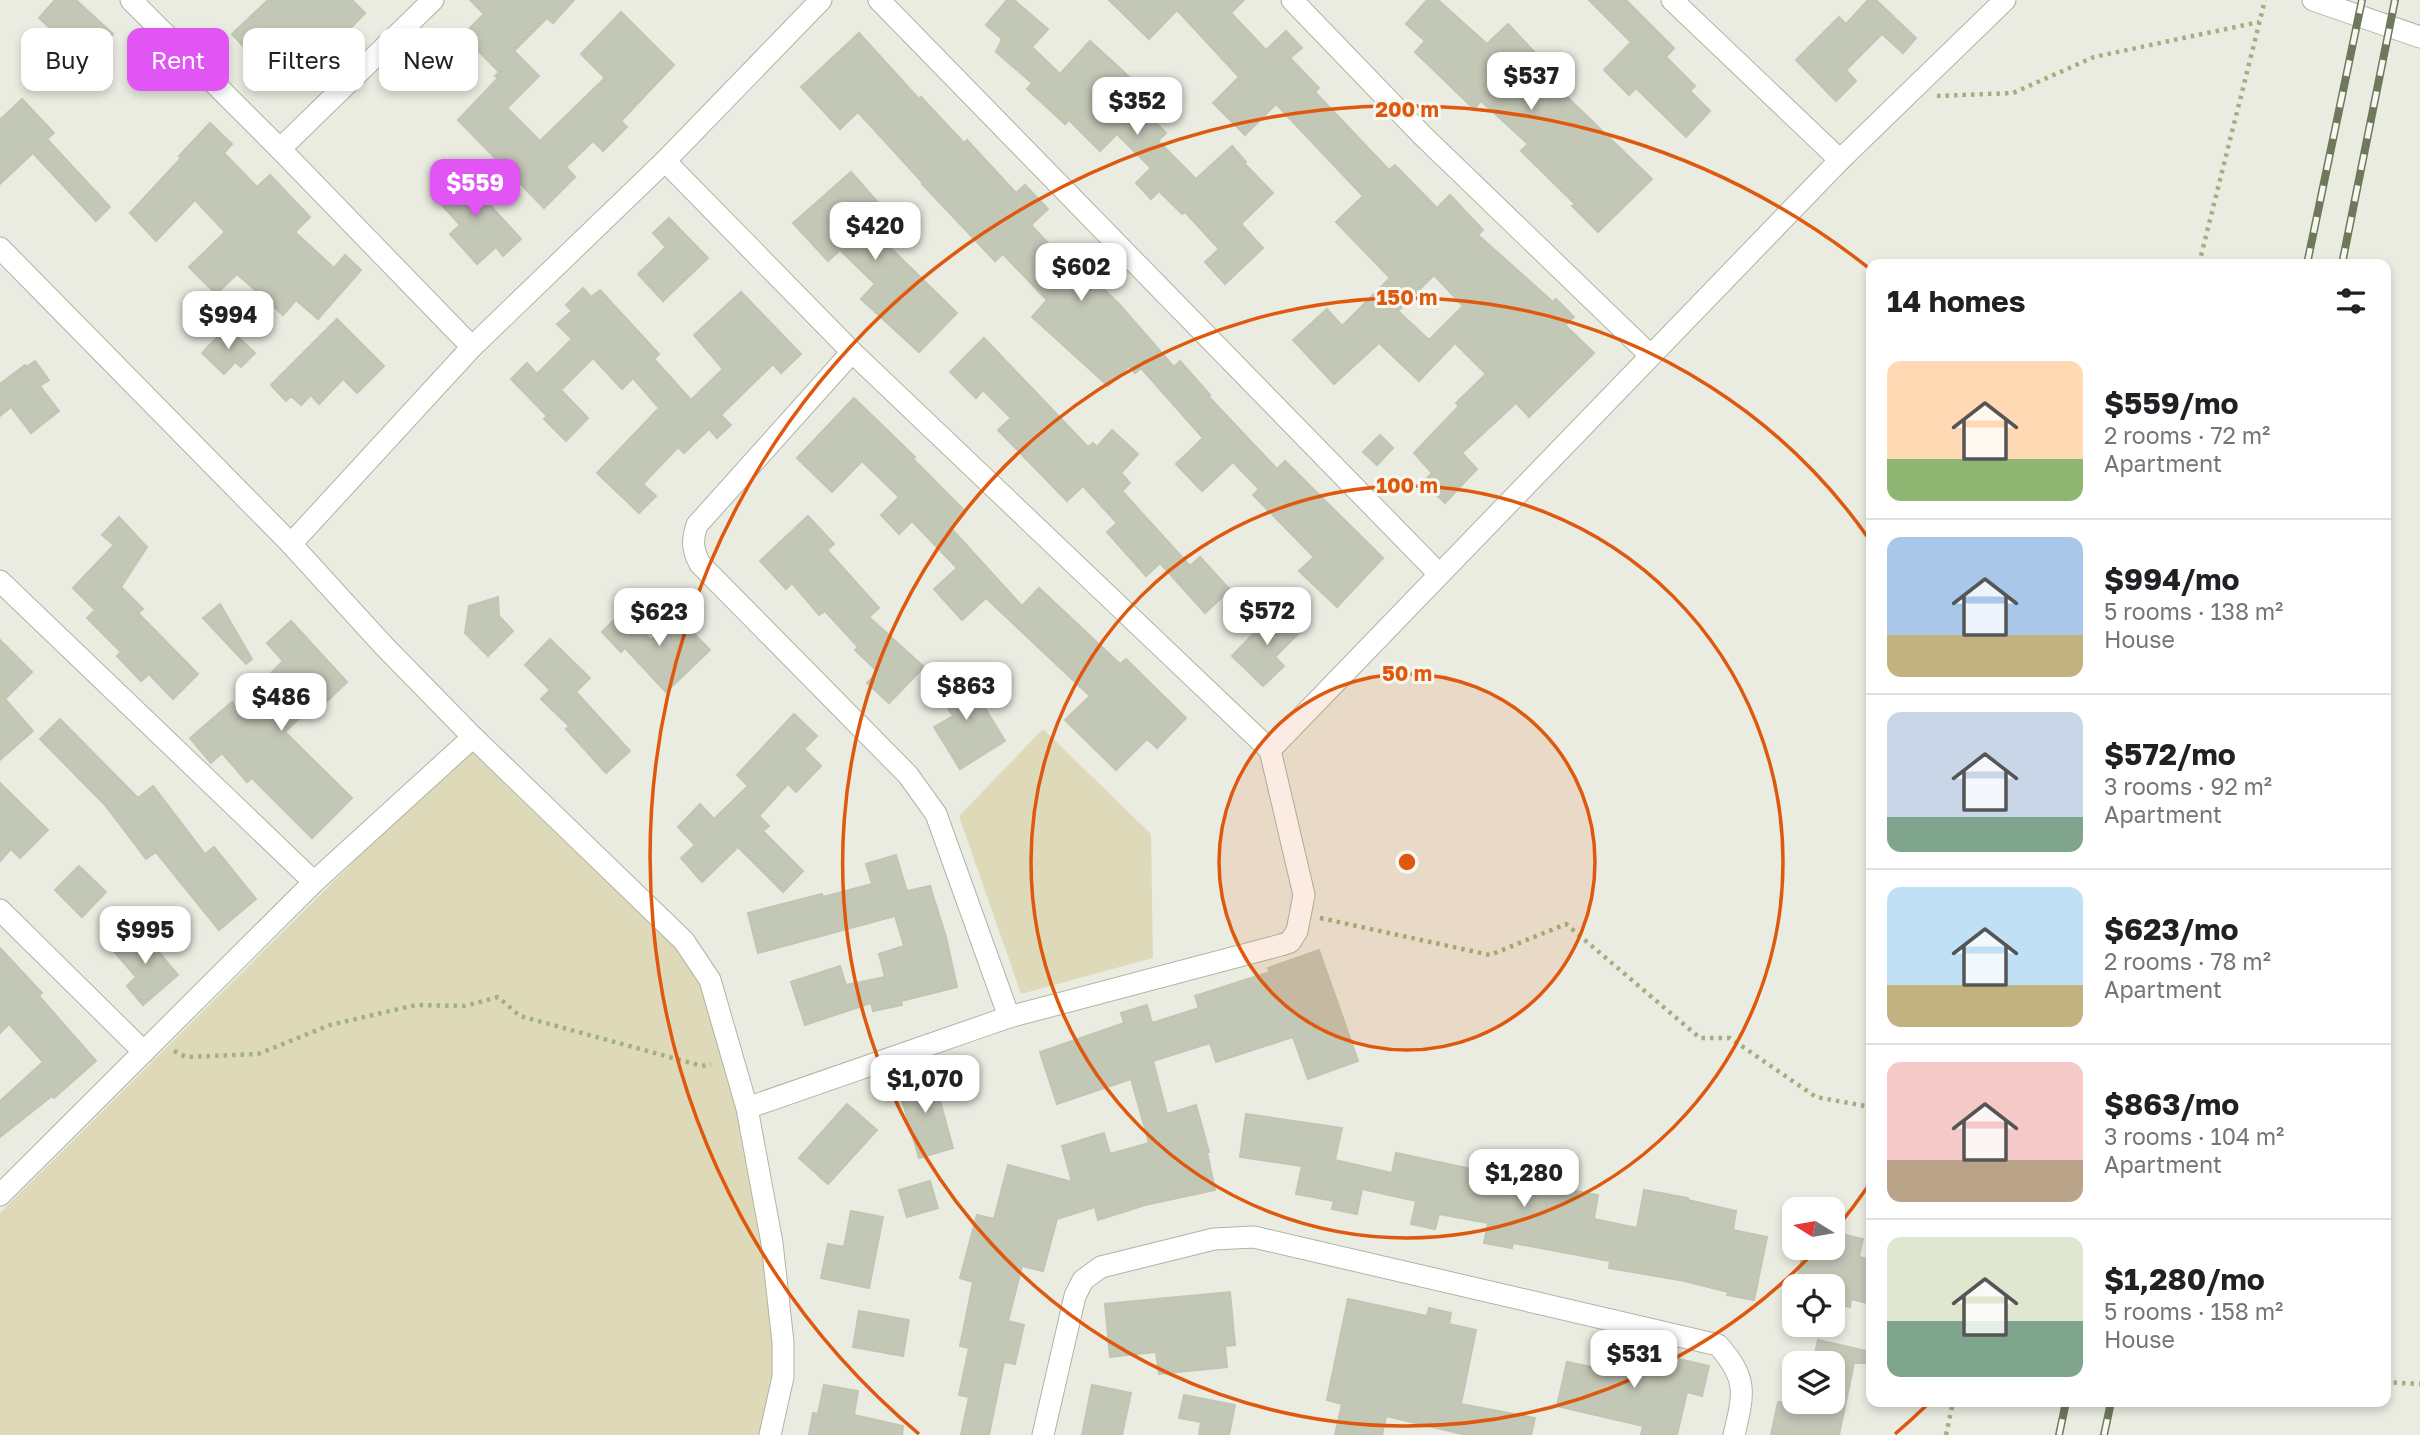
<!DOCTYPE html>
<meta charset="utf-8">
<style>
body{margin:0;font-family:"Golos Text",sans-serif;background:#f2f2f2;color:#202124;height:100vh;display:flex;flex-direction:column;font-size:26px;white-space:nowrap}
*{box-sizing:border-box;margin:0}
p{font-size:23px;color:#757577}
.icon{flex:none;width:38px;height:38px;fill:none;stroke:currentColor;stroke-width:2;stroke-linecap:round;stroke-linejoin:round}
.map{position:relative;flex:1;overflow:hidden}
.panel{position:absolute;left:1866px;top:259px;width:525px;height:1148px;display:flex;flex-direction:column;background:#fff;border-radius:14px;box-shadow:0 4px 10px #0003}
.panel>*{flex:none}
.top-card{position:absolute;left:21px;top:28px;width:665px;height:63px;display:flex;gap:14px}
.needle{width:46px;rotate:281deg}
.controls{position:absolute;left:1782px;top:1197px;display:grid;gap:14px}
.controls a{display:grid;place-items:center;width:63px;height:63px;border-radius:14px;background:#fff;box-shadow:0 4px 10px #0003;font-size:35px}
.price{position:absolute;translate:-50% -60px;padding:0 16px;border-radius:14px;background:#fff;color:#222;font-size:23px;line-height:46px;filter:drop-shadow(0 2px 4px #0008)}
.price::after{content:'';position:absolute;left:50%;top:42px;width:21px;height:16px;margin-left:-10px;background:inherit;clip-path:polygon(0 0,100% 0,50% 100%)}
.price.current{background:#e255f5;color:#fff}
ul{padding:0;list-style:none}
li{display:flex;align-items:center;gap:21px;height:175px;padding:0 21px}
li+li{border-top:2px solid #e0e0e0}
li span{display:grid;place-items:center;flex:none;width:196px;height:140px;border-radius:14px;color:#555}
li>.icon{margin-inline-start:auto}
span .icon{width:84px;height:84px;fill:#fffc;stroke-width:1}
li b{font-size:30px}
h2{display:flex;justify-content:space-between;align-items:center;height:84px;padding:0 21px;font-size:30px}
.chip{padding:0 24px;border-radius:14px;background:#fff;box-shadow:0 4px 10px #0003;font-size:24px;line-height:63px}
.chip.current{background:#e255f5;color:#fff}
.map>svg:first-child{display:block}
</style>
<div class="map">
<svg width="2420" height="1435" viewBox="0 0 2420 1435">
<rect width="100%" height="100%" fill="#eaece1"/>
<g fill="#dedab9">
<path d="M 1043,729 L 1151,834 L 1153,958 L 1021,994 L 959,816 Z"/>
<path d="M 472,744 L 681,944 L 705,982 L 742,1110 L 767,1246 L 778,1377 L 765,1435 L 0,1435 L 0,1213 Z"/>
</g>
<g fill="#c3c7b6" stroke="#c1c6b3" stroke-width="2" fill-rule="evenodd">
<path d="M 55,0 L 76,0 L 113,34 L 87,62 L 39,18 Z"/>
<path d="M 268,0 L 352,0 L 365,13 L 344,35 L 342,33 L 282,88 L 232,34 Z"/>
<path d="M 470,0 L 574,0 L 553,23 L 547,18 L 514,51 L 539,76 L 507,108 L 540,141 L 605,78 L 581,54 L 621,12 L 674,65 L 621,121 L 627,127 L 603,151 L 593,141 L 566,167 L 575,177 L 544,208 L 458,120 L 498,78 L 495,76 L 499,72 L 463,35 L 484,14 Z"/>
<path d="M 1007,0 L 1014,0 L 1048,29 L 1032,47 L 1060,74 L 1090,41 L 1125,73 L 1150,98 L 1140,107 L 1166,133 L 1158,141 L 1196,179 L 1232,146 L 1246,162 L 1244,163 L 1273,193 L 1241,224 L 1263,248 L 1225,284 L 1205,262 L 1219,249 L 1185,212 L 1182,214 L 1159,191 L 1151,199 L 1136,183 L 1151,168 L 1117,134 L 1100,151 L 1069,120 L 1065,124 L 1027,89 L 1032,83 L 996,52 L 1002,39 L 986,25 Z"/>
<path d="M 1109,0 L 1244,0 L 1231,13 L 1266,50 L 1286,31 L 1302,48 L 1290,58 L 1319,88 L 1315,92 L 1389,170 L 1395,165 L 1437,208 L 1450,195 L 1483,230 L 1478,235 L 1553,302 L 1556,299 L 1574,317 L 1565,325 L 1594,353 L 1529,417 L 1516,403 L 1462,453 L 1477,469 L 1445,503 L 1423,482 L 1432,473 L 1414,453 L 1459,406 L 1456,403 L 1486,374 L 1455,343 L 1419,381 L 1379,343 L 1334,384 L 1293,340 L 1327,309 L 1342,326 L 1390,278 L 1336,222 L 1363,196 L 1276,104 L 1245,135 L 1213,103 L 1239,77 L 1177,10 L 1149,39 ZM 1434,275 L 1463,306 L 1429,340 L 1398,311 Z"/>
<path d="M 1427,0 L 1438,0 L 1487,44 L 1508,24 L 1540,58 L 1533,64 L 1652,179 L 1598,232 L 1572,206 L 1575,204 L 1521,151 L 1528,144 L 1481,101 L 1474,109 L 1415,52 L 1425,41 L 1406,24 Z"/>
<path d="M 1589,0 L 1626,0 L 1674,48 L 1666,57 L 1695,86 L 1690,91 L 1710,111 L 1686,137 L 1636,88 L 1629,95 L 1604,70 L 1631,42 Z"/>
<path d="M 1868,0 L 1876,0 L 1916,38 L 1903,53 L 1882,34 L 1846,70 L 1856,81 L 1836,101 L 1796,60 L 1839,17 L 1846,24 Z"/>
<path d="M 859,33 L 919,99 L 921,97 L 964,143 L 967,140 L 1016,193 L 1025,185 L 1048,209 L 1031,225 L 1064,260 L 1076,248 L 1097,268 L 1090,276 L 1120,305 L 1174,367 L 1180,361 L 1210,395 L 1208,396 L 1277,469 L 1285,461 L 1383,558 L 1337,607 L 1299,571 L 1314,557 L 1253,495 L 1259,489 L 1233,462 L 1202,491 L 1176,464 L 1203,438 L 1141,368 L 1135,373 L 1129,366 L 1108,386 L 1032,317 L 1047,300 L 1003,254 L 995,261 L 922,184 L 923,183 L 858,112 L 840,129 L 801,87 Z"/>
<path d="M 22,99 L 54,133 L 47,139 L 110,207 L 96,221 L 33,153 L 0,184 L 0,120 Z"/>
<path d="M 210,123 L 232,144 L 224,153 L 257,187 L 270,175 L 310,217 L 295,232 L 334,268 L 345,255 L 361,270 L 318,319 L 296,300 L 283,315 L 237,274 L 216,294 L 189,267 L 225,232 L 195,200 L 156,241 L 130,213 L 181,158 L 179,156 Z"/>
<path d="M 458,170 L 521,239 L 503,256 L 496,247 L 477,264 L 450,234 L 460,225 L 432,194 Z"/>
<path d="M 851,172 L 881,206 L 864,222 L 957,313 L 919,352 L 861,299 L 875,284 L 840,250 L 828,261 L 793,223 Z"/>
<path d="M 669,218 L 708,258 L 663,301 L 638,274 L 666,247 L 653,233 Z"/>
<path d="M 583,288 L 591,297 L 600,290 L 659,354 L 654,359 L 691,400 L 723,369 L 694,335 L 741,292 L 801,354 L 781,373 L 773,364 L 721,415 L 731,425 L 717,438 L 709,429 L 684,453 L 678,447 L 643,484 L 656,496 L 639,513 L 597,473 L 659,408 L 633,378 L 622,389 L 593,358 L 561,390 L 588,418 L 566,441 L 544,419 L 547,416 L 511,379 L 527,363 L 537,374 L 572,339 L 557,324 L 572,311 L 566,305 Z"/>
<path d="M 337,319 L 384,366 L 357,393 L 343,379 L 319,404 L 311,395 L 301,405 L 291,396 L 286,401 L 271,385 Z"/>
<path d="M 227,327 L 255,353 L 241,367 L 235,362 L 224,374 L 202,353 Z"/>
<path d="M 984,338 L 1088,447 L 1093,443 L 1097,447 L 1112,430 L 1138,454 L 1121,473 L 1130,483 L 1122,491 L 1190,566 L 1200,557 L 1230,590 L 1205,613 L 1160,563 L 1146,576 L 1107,532 L 1117,523 L 1083,486 L 1067,501 L 998,430 L 1011,418 L 983,390 L 976,398 L 950,372 Z"/>
<path d="M 35,361 L 49,380 L 40,386 L 59,411 L 31,433 L 11,407 L 0,416 L 0,384 L 25,365 L 26,367 Z"/>
<path d="M 854,398 L 915,457 L 913,459 L 965,511 L 950,527 L 1022,606 L 1039,588 L 1120,664 L 1126,659 L 1186,718 L 1157,748 L 1147,739 L 1116,770 L 1065,720 L 1090,696 L 986,598 L 962,620 L 934,589 L 957,568 L 912,521 L 899,534 L 881,515 L 899,497 L 862,461 L 832,492 L 797,458 Z"/>
<path d="M 1380,435 L 1393,448 L 1377,465 L 1363,452 Z"/>
<path d="M 808,516 L 834,544 L 827,550 L 879,608 L 869,617 L 924,667 L 889,703 L 867,683 L 878,672 L 855,650 L 858,647 L 825,611 L 819,615 L 792,583 L 786,589 L 760,561 Z"/>
<path d="M 119,517 L 147,547 L 121,587 L 143,609 L 138,613 L 198,674 L 173,699 L 149,674 L 141,681 L 117,656 L 121,652 L 87,618 L 95,610 L 73,588 L 114,545 L 102,535 Z"/>
<path d="M 498,597 L 499,616 L 513,631 L 488,656 L 465,633 L 469,606 Z"/>
<path d="M 220,604 L 252,659 L 246,664 L 203,618 Z"/>
<path d="M 1279,607 L 1302,630 L 1275,657 L 1284,666 L 1263,686 L 1232,656 Z"/>
<path d="M 623,611 L 651,640 L 677,616 L 710,650 L 666,692 L 625,648 L 621,652 L 602,632 Z"/>
<path d="M 291,621 L 347,682 L 323,705 L 318,700 L 285,732 L 352,798 L 312,838 L 252,778 L 247,782 L 222,753 L 211,763 L 190,738 L 232,702 L 237,708 L 283,661 L 267,643 Z"/>
<path d="M 550,639 L 590,678 L 576,692 L 630,751 L 606,773 L 566,729 L 569,726 L 541,699 L 550,690 L 525,665 Z"/>
<path d="M 0,640 L 32,672 L 5,699 L 33,731 L 0,760 Z"/>
<path d="M 961,669 L 1005,741 L 960,769 L 934,727 L 953,716 L 934,686 Z"/>
<path d="M 794,714 L 817,736 L 804,749 L 821,766 L 796,792 L 788,784 L 759,816 L 769,826 L 763,831 L 803,871 L 783,892 L 738,847 L 702,882 L 681,858 L 695,845 L 678,827 L 700,804 L 714,819 L 748,786 L 737,775 Z"/>
<path d="M 60,719 L 138,798 L 153,786 L 205,854 L 214,847 L 256,899 L 219,930 L 156,852 L 146,859 L 105,805 L 40,739 Z"/>
<path d="M 0,783 L 48,830 L 20,858 L 11,849 L 0,861 Z"/>
<path d="M 896,855 L 907,891 L 930,886 L 946,937 L 957,987 L 901,1001 L 902,1005 L 873,1011 L 871,1003 L 805,1025 L 791,982 L 840,966 L 846,985 L 885,977 L 879,954 L 904,946 L 895,916 L 758,953 L 748,913 L 822,894 L 823,897 L 872,884 L 866,864 Z"/>
<path d="M 79,866 L 106,892 L 82,917 L 55,890 Z"/>
<path d="M 138,928 L 178,975 L 143,1005 L 127,986 L 136,977 L 113,950 Z"/>
<path d="M 0,948 L 42,993 L 39,996 L 96,1061 L 54,1098 L 52,1096 L 0,1137 L 0,1101 L 43,1062 L 9,1024 L 0,1033 Z"/>
<path d="M 1319,950 L 1358,1061 L 1308,1079 L 1293,1037 L 1216,1062 L 1210,1043 L 1153,1061 L 1167,1114 L 1196,1105 L 1209,1152 L 1207,1152 L 1215,1190 L 1145,1205 L 1098,1220 L 1095,1207 L 1057,1219 L 1043,1271 L 1022,1266 L 1008,1321 L 1024,1325 L 1015,1364 L 1004,1362 L 989,1435 L 961,1435 L 969,1397 L 959,1395 L 969,1348 L 960,1346 L 973,1282 L 960,1278 L 977,1215 L 994,1219 L 1008,1165 L 1072,1182 L 1062,1146 L 1104,1133 L 1110,1154 L 1149,1143 L 1131,1079 L 1057,1104 L 1040,1052 L 1124,1023 L 1121,1013 L 1147,1005 L 1152,1023 L 1199,1008 L 1195,996 L 1270,972 L 1268,968 Z"/>
<path d="M 932,1072 L 953,1148 L 919,1158 L 897,1083 Z"/>
<path d="M 847,1104 L 877,1130 L 828,1184 L 799,1158 Z"/>
<path d="M 1246,1114 L 1342,1128 L 1335,1160 L 1392,1173 L 1396,1153 L 1476,1170 L 1479,1153 L 1528,1163 L 1524,1182 L 1598,1195 L 1594,1219 L 1637,1228 L 1644,1190 L 1688,1198 L 1688,1200 L 1736,1211 L 1733,1230 L 1767,1237 L 1754,1300 L 1727,1295 L 1728,1292 L 1685,1281 L 1609,1268 L 1610,1261 L 1513,1243 L 1512,1248 L 1484,1243 L 1488,1223 L 1439,1214 L 1435,1229 L 1411,1224 L 1416,1201 L 1362,1189 L 1357,1214 L 1332,1209 L 1334,1201 L 1296,1194 L 1302,1166 L 1240,1157 Z"/>
<path d="M 930,1181 L 938,1208 L 907,1217 L 899,1190 Z"/>
<path d="M 851,1211 L 883,1217 L 869,1288 L 821,1278 L 828,1244 L 844,1247 Z"/>
<path d="M 1832,1232 L 1863,1239 L 1859,1257 L 1871,1260 L 1871,1304 L 1851,1299 L 1850,1307 L 1832,1303 L 1832,1286 L 1809,1286 L 1796,1284 L 1804,1248 L 1832,1248 Z"/>
<path d="M 1230,1292 L 1235,1345 L 1225,1346 L 1227,1367 L 1159,1374 L 1156,1352 L 1110,1357 L 1105,1304 Z"/>
<path d="M 1348,1299 L 1427,1316 L 1429,1308 L 1451,1313 L 1449,1324 L 1476,1330 L 1461,1404 L 1535,1418 L 1531,1435 L 1466,1435 L 1386,1416 L 1382,1435 L 1335,1435 L 1342,1404 L 1327,1400 Z"/>
<path d="M 859,1311 L 909,1320 L 903,1356 L 853,1347 Z"/>
<path d="M 1818,1340 L 1871,1352 L 1871,1363 L 1854,1363 L 1839,1435 L 1771,1435 L 1778,1402 L 1832,1402 L 1832,1363 L 1813,1363 Z"/>
<path d="M 1595,1352 L 1645,1364 L 1648,1352 L 1709,1366 L 1702,1396 L 1687,1392 L 1677,1435 L 1641,1435 L 1643,1426 L 1557,1406 L 1567,1362 L 1592,1367 Z"/>
<path d="M 824,1385 L 858,1391 L 854,1415 L 903,1426 L 902,1435 L 809,1435 L 813,1413 L 818,1414 Z"/>
<path d="M 1092,1385 L 1131,1393 L 1122,1435 L 1082,1435 Z"/>
<path d="M 1184,1395 L 1235,1405 L 1229,1435 L 1199,1435 L 1201,1422 L 1179,1418 Z"/>
</g>
<g fill="none" stroke-linecap="round" stroke-linejoin="round">
<defs>
<g id="minor">
<path d="M 131,0 L 280,149 L 472,347"/>
<path d="M 879,0 L 1439,574"/>
<path d="M 1292,0 L 1422,135 L 1650,355"/>
<path d="M 1672,0 L 1840,160"/>
<path d="M 2313,0 L 2420,37"/>
<path d="M 280,149 L 433,0"/>
<path d="M 665,161 L 852,352 L 1270,750 L 1304,895 L 1297,931 L 1290,942 L 1281,945 L 1009,1017 L 747,1108"/>
<path d="M 0,248 L 291,544 L 384,646 L 473,737 L 684,941 L 710,980 L 747,1108 L 772,1243 L 783,1342 L 783,1377 L 770,1435"/>
<path d="M 852,352 L 697,525 C 692,540 692,549 700,564 L 908,775 L 936,814 L 1009,1017"/>
<path d="M 291,544 L 472,347 L 665,161 L 821,0"/>
<path d="M 0,581 L 314,882"/>
<path d="M 1270,750 L 1840,160 L 2005,0"/>
<path d="M 0,910 L 144,1052"/>
<path d="M 0,1195 L 314,882 L 473,737"/>
<path d="M 1043,1435 L 1075,1296 L 1083,1280 L 1101,1267 L 1214,1239 L 1254,1237 L 1718,1345 C 1748,1379 1744,1393 1734,1435"/>
</g>
</defs>
<use href="#minor" stroke="#afb4a4" stroke-width="23"/>
<g stroke="#a1b080" stroke-width="4.5" stroke-dasharray="3.5 5" stroke-linecap="butt">
<path d="M 1937,96 L 2013,93 L 2094,57 L 2259,22"/>
<path d="M 2199,264 L 2265,0"/>
<path d="M 1320,918 L 1490,955 L 1566,924 L 1700,1038 L 1730,1038 L 1816,1097 L 1871,1107"/>
<path d="M 174,1051 L 186,1057 L 258,1054 L 330,1025 L 416,1005 L 465,1006 L 498,997 L 520,1016 L 702,1066 L 711,1064"/>
<path d="M 2385,1382 L 2420,1384"/>
<path d="M 1946,1435 L 1953,1402"/>
</g>
<use href="#minor" stroke="#fff" stroke-width="21"/>
<defs>
<g id="rail">
<path d="M 2307,264 L 2362,0"/>
<path d="M 2342,264 L 2395,0"/>
<path d="M 2059,1435 L 2066,1402"/>
<path d="M 2104,1435 L 2111,1402"/>
</g>
</defs>
<use href="#rail" stroke="#6e795b" stroke-width="8"/>
<use href="#rail" stroke="#f7f8f1" stroke-width="5" stroke-dasharray="16" stroke-linecap="butt"/>
</g>
<circle cx="1407" cy="862" r="188" fill="#df580d" fill-opacity=".12"/>
<g fill="none" stroke="#df580d" stroke-width="3.5">
<circle cx="1407" cy="862" r="188"/>
<circle cx="1407" cy="862" r="376"/>
<path d="M1869 1185A564 564 0 0 1 1833 1232M1816 1250A564 564 0 1 1 1869 539"/>
<path d="M1929 1403A752 752 0 0 1 1895 1434M919 1434A752 752 0 0 1 1870 269"/>
</g>
<circle cx="1407" cy="862" r="10" fill="#df580d" stroke="#f7f8f1" stroke-width="3.5"/>
<g font-size="21" text-anchor="middle" font-weight="bold" fill="#df580d" stroke="#f7f8f1" stroke-width="6" stroke-linejoin="round" paint-order="stroke">
<text x="1407" y="117">200 m</text>
<text x="1407" y="305">150 m</text>
<text x="1407" y="493">100 m</text>
<text x="1407" y="681">50 m</text>
</g>
</svg>
<div class="controls">
<a><svg class="needle" viewBox="-14 -14 28 28"><path d="M0-13l5 13h-10z" fill="#e53935"/><path d="M0 13l5-13h-10z" fill="#757577"/></svg></a>
<a><svg class="icon" aria-label="locate" viewBox="0 0 24 24"><circle cx="12" cy="12" r="6"/><path d="M12 2v4M12 18v4M2 12h4M18 12h4"/></svg></a>
<a><svg class="icon" aria-label="layers" viewBox="0 0 24 24"><path d="M12 4l9 5-9 5-9-5zM3 14l9 5 9-5"/></svg></a>
</div>
<b class="price" style="left:1531px;top:112px">$537</b>
<b class="price" style="left:1137px;top:137px">$352</b>
<b class="price current" style="left:475px;top:219px">$559</b>
<b class="price" style="left:875px;top:262px">$420</b>
<b class="price" style="left:1081px;top:303px">$602</b>
<b class="price" style="left:228px;top:351px">$994</b>
<b class="price" style="left:1267px;top:647px">$572</b>
<b class="price" style="left:659px;top:648px">$623</b>
<b class="price" style="left:966px;top:722px">$863</b>
<b class="price" style="left:281px;top:733px">$486</b>
<b class="price" style="left:145px;top:966px">$995</b>
<b class="price" style="left:925px;top:1115px">$1,070</b>
<b class="price" style="left:1524px;top:1209px">$1,280</b>
<b class="price" style="left:1634px;top:1390px">$531</b>
<div class="top-card">
<a class="chip">Buy</a>
<a class="chip current">Rent</a>
<a class="chip">Filters</a>
<a class="chip">New</a>
</div>
<section class="panel">
<h2>14 homes<svg class="icon" aria-label="filters" viewBox="0 0 24 24"><path d="M4 7h16M4 17h16"/><circle cx="9" cy="7" r="2"/><circle cx="15" cy="17" r="2"/></svg></h2>
<ul>
<li><span style="background:linear-gradient(#ffd9b3 70%,#8fb573 0)"><svg class="icon" aria-label="home" viewBox="0 0 24 24"><path d="M3 11l9-7 9 7M6 9v11h12V9"/></svg></span><div><b>$559/mo</b><p>2 rooms · 72 m²</p><p>Apartment</p></div></li>
<li><span style="background:linear-gradient(#a9c7e8 70%,#c2b280 0)"><svg class="icon" aria-label="home" viewBox="0 0 24 24"><path d="M3 11l9-7 9 7M6 9v11h12V9"/></svg></span><div><b>$994/mo</b><p>5 rooms · 138 m²</p><p>House</p></div></li>
<li><span style="background:linear-gradient(#c9d6e8 75%,#7fa58c 0)"><svg class="icon" aria-label="home" viewBox="0 0 24 24"><path d="M3 11l9-7 9 7M6 9v11h12V9"/></svg></span><div><b>$572/mo</b><p>3 rooms · 92 m²</p><p>Apartment</p></div></li>
<li><span style="background:linear-gradient(#bfe0f5 70%,#c2b280 0)"><svg class="icon" aria-label="home" viewBox="0 0 24 24"><path d="M3 11l9-7 9 7M6 9v11h12V9"/></svg></span><div><b>$623/mo</b><p>2 rooms · 78 m²</p><p>Apartment</p></div></li>
<li><span style="background:linear-gradient(#f6c9c9 70%,#b9a48a 0)"><svg class="icon" aria-label="home" viewBox="0 0 24 24"><path d="M3 11l9-7 9 7M6 9v11h12V9"/></svg></span><div><b>$863/mo</b><p>3 rooms · 104 m²</p><p>Apartment</p></div></li>
<li><span style="background:linear-gradient(#dfe7d0 60%,#7fa58c 0)"><svg class="icon" aria-label="home" viewBox="0 0 24 24"><path d="M3 11l9-7 9 7M6 9v11h12V9"/></svg></span><div><b>$1,280/mo</b><p>5 rooms · 158 m²</p><p>House</p></div></li>
</ul>
</section>
</div>
